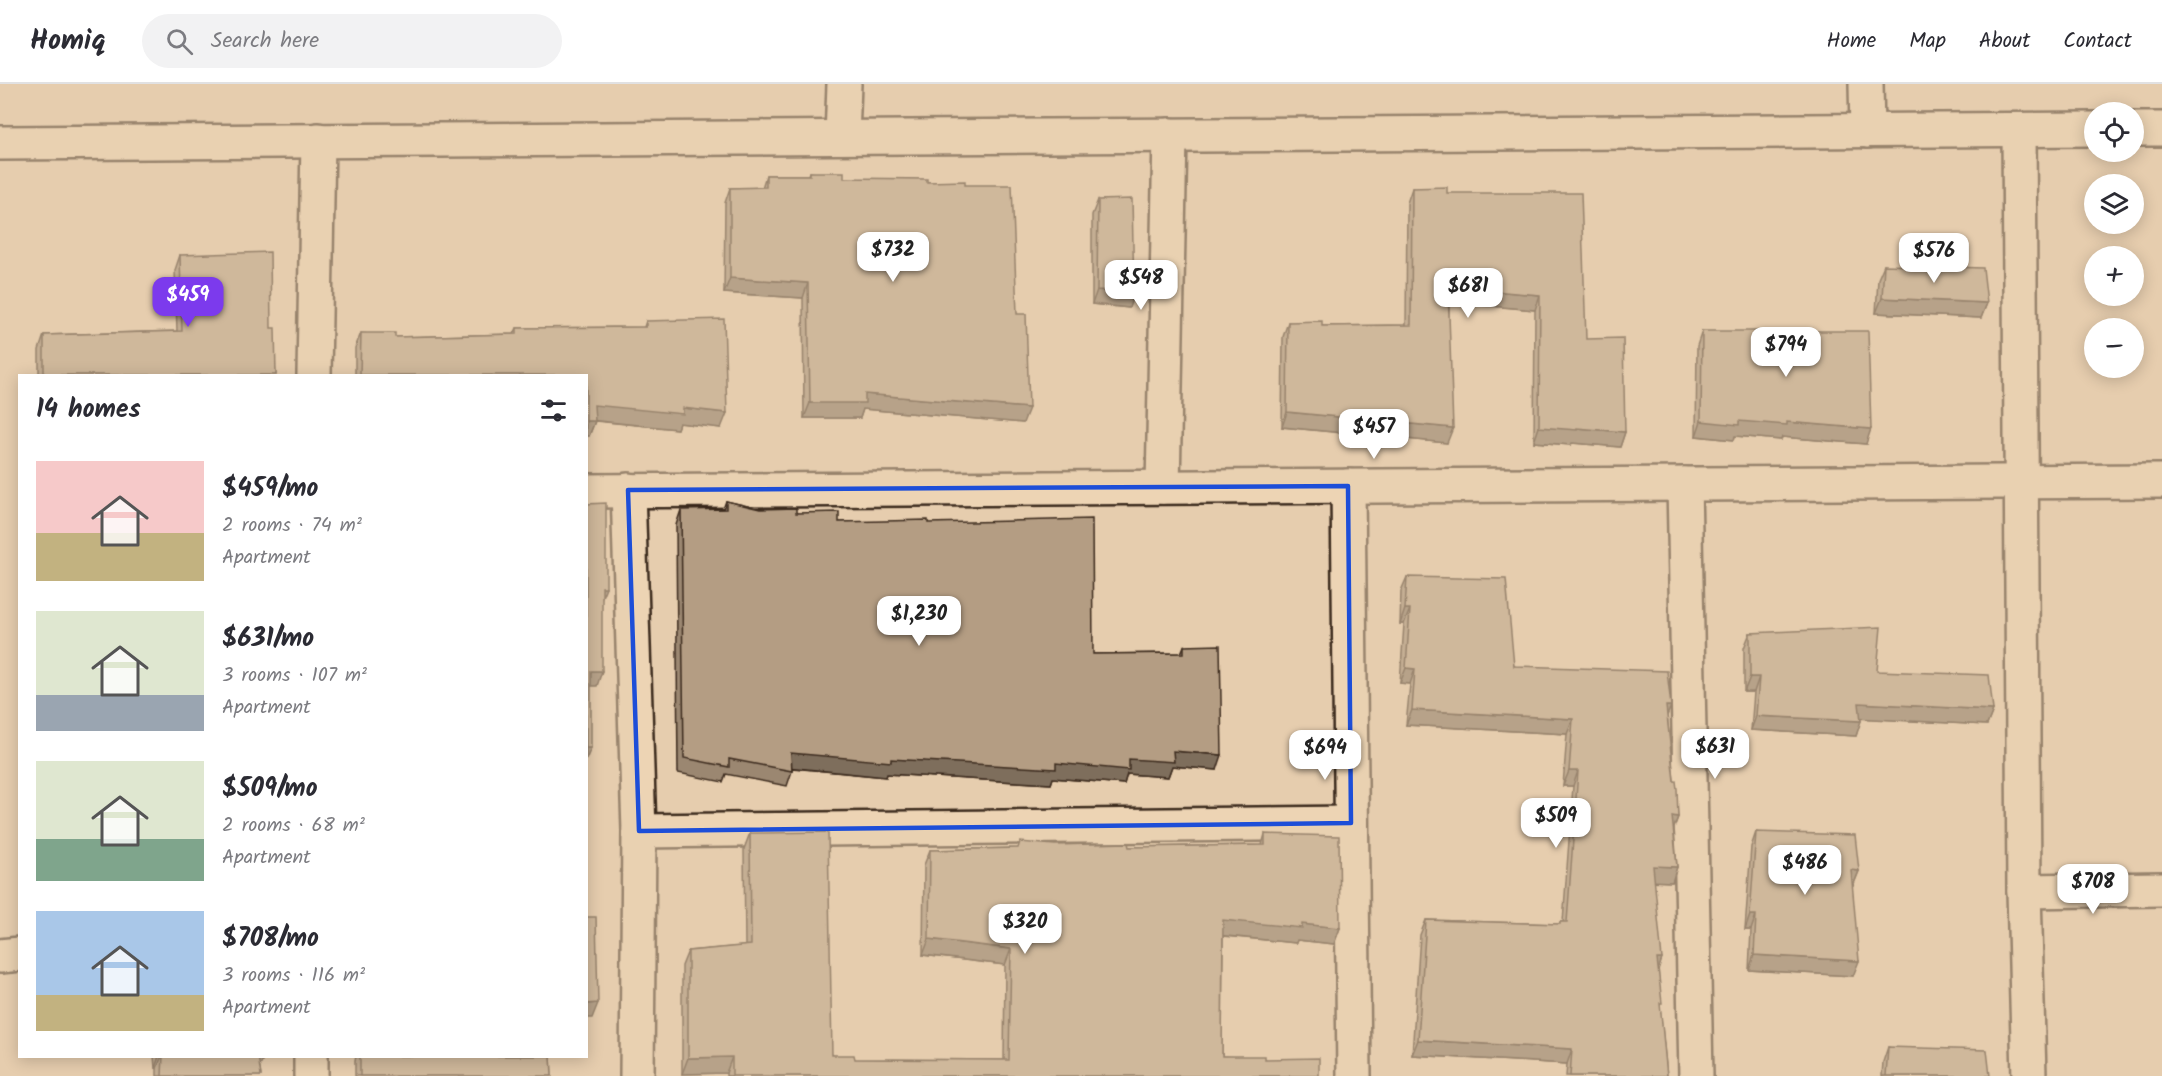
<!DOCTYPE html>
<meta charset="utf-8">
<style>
body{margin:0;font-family:Kalam,sans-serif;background:#f2f2f3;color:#2b2b33;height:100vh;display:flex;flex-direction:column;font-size:22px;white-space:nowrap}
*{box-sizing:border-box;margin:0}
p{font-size:20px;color:#7c7c81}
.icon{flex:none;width:33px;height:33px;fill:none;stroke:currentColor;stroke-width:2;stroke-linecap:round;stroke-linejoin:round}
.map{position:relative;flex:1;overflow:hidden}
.panel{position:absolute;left:18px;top:290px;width:570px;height:684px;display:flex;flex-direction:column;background:#fff;border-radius:0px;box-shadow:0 3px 15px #0003}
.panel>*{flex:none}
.controls{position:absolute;left:2084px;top:18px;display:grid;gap:12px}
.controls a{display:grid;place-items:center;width:60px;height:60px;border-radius:50%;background:#fff;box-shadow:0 3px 15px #0003;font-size:30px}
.price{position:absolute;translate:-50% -51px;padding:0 14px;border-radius:12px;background:#fff;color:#222;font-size:20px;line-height:39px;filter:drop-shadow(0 2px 3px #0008)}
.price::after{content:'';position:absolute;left:50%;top:36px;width:18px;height:14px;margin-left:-9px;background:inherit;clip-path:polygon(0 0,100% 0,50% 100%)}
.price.current{background:#7c3aed;color:#fff}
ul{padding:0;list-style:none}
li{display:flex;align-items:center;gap:18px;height:150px;padding:0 18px}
li span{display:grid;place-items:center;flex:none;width:168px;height:120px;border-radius:0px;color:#555}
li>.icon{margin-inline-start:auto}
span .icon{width:72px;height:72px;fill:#fffc;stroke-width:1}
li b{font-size:26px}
h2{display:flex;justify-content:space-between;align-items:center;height:72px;padding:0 18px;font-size:26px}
header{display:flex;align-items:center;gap:36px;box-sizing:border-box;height:84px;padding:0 30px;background:#fff;border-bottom:2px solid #e1e1e2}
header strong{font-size:28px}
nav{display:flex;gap:33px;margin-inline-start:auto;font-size:21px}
.search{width:420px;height:54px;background:#f2f2f3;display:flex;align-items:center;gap:15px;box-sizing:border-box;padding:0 21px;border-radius:33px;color:#7c7c81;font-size:22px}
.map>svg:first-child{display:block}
</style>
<header>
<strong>Homiq</strong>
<div class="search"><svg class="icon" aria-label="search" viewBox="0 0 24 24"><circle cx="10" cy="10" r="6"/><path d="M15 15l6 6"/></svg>Search here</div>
<nav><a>Home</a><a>Map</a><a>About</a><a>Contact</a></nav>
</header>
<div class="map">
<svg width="2162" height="992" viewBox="0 0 2162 992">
<rect width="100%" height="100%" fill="#e6cdae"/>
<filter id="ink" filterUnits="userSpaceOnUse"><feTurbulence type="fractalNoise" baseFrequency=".0167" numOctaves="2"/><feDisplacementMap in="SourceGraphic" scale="12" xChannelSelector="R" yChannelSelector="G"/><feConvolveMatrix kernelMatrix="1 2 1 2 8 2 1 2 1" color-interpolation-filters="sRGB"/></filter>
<g filter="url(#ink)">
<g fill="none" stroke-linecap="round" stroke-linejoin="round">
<defs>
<g id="minor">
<path d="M 1866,0 L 1867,47"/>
<path d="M 2133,45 L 2162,45"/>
<path d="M 2019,46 L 2024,807 L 2029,992"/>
<path d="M 842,53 L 844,0"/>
<path d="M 0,59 L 2094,45"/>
<path d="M 314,291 L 318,56"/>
<path d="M 1684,400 L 1696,992"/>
<path d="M 1348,402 L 1354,992"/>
<path d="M 1163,403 L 1170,51"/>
<path d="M 628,406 L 639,747 L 637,992"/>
<path d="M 586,407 L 2162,397"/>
<path d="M 639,747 L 1351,739"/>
<path d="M 2024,807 L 2162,805"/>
<path d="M 0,872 L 20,870"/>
<path d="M 311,992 L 311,972"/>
</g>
</defs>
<use href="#minor" stroke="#3b2a1e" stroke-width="38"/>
<use href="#minor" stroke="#edd4b4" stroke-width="33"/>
</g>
<g fill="#9b8771" stroke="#3b2a1e" stroke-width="1.5">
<path d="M 810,88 L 844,94 L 927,98 L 965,101 L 1017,230 L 1023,339 L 863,325 L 860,334 L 804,334 L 803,214 L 724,209 L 725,119 L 730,104 L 762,104 L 766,91 L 809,91 Z"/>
<path d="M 1412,104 L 1447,109 L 1586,255 L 1625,348 L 1620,363 L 1572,359 L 1571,361 L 1534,358 L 1535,226 L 1449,218 L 1447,359 L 1282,343 L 1283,253 L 1288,238 L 1322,242 L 1406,241 L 1407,119 Z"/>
<path d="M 1098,116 L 1129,224 L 1092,220 L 1092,131 Z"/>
<path d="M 180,171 L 271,244 L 276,291 L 39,291 L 39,266 L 44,251 L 177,247 L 175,186 Z"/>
<path d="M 1884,181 L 1987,219 L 1981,234 L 1876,229 L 1878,195 Z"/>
<path d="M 646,237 L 721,344 L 679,339 L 677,345 L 595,337 L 589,352 L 586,352 L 586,291 L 355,291 L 355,264 L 361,249 L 395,253 L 514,250 L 517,244 L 644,243 Z"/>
<path d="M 1702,247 L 1866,360 L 1782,353 L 1781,356 L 1735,352 L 1734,356 L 1696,352 L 1697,262 Z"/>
<path d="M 726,417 L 760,425 L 796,429 L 839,438 L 928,439 L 1093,570 L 1181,569 L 1184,562 L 1217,686 L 1172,682 L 1168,693 L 1127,690 L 1124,700 L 1053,694 L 1051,700 L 887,690 L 886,693 L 792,684 L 792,687 L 787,702 L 726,690 L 723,698 L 678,689 L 676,441 L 681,426 L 723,425 Z"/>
<path d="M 1407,493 L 1514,582 L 1667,631 L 1678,733 L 1674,744 L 1677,783 L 1672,798 L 1654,797 L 1660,923 L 1667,992 L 1566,992 L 1567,980 L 1412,971 L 1420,851 L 1426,836 L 1559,840 L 1560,838 L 1563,838 L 1573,702 L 1563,702 L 1567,650 L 1406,641 L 1410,600 L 1400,599 L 1404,540 L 1400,540 L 1401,507 Z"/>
<path d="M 1750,549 L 1877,587 L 1993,626 L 1987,641 L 1861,634 L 1856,652 L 1751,646 L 1754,608 L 1744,608 L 1744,564 Z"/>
<path d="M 1756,748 L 1859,787 L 1853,802 L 1852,802 L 1853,892 L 1749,886 L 1751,846 L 1745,846 L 1751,763 Z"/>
<path d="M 750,749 L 832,971 L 855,975 L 1004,976 L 1005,881 L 923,871 L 924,781 L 930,766 L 1018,764 L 1055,761 L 1129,763 L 1262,761 L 1265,750 L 1340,844 L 1334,860 L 1297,856 L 1296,859 L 1223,852 L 1222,972 L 1265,975 L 1319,992 L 726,992 L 726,989 L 682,990 L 682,882 L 688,867 L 745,862 L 744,765 Z"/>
<path d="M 1888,963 L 1990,992 L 1882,992 L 1883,978 Z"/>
<path d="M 154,972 L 264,972 L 261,980 L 259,980 L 261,992 L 157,992 L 157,984 L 155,984 Z"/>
<path d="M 356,972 L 551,972 L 552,992 L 355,992 L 355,977 Z"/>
</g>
<g fill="#7e6e5c" stroke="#3b2a1e" stroke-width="1.5">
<path d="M 730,194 L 808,199 L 803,214 L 724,209 Z"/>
<path d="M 1448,203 L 1540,211 L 1535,226 L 1443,218 Z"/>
<path d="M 1097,206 L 1134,209 L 1129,224 L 1092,220 Z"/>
<path d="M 1882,214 L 1987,219 L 1981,234 L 1876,229 Z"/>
<path d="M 865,310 L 1029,324 L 1023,339 L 863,325 L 860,334 L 804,334 L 810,319 Z"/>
<path d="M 594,321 L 683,324 L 727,329 L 721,344 L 679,339 L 677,345 L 589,336 Z"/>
<path d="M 1287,328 L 1453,344 L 1447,359 L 1282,343 Z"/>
<path d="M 586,337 L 595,337 L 589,352 L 586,352 Z"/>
<path d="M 1701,337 L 1739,337 L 1787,338 L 1871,345 L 1866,360 L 1782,353 L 1781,356 L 1735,352 L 1734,356 L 1696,352 Z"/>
<path d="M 1539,343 L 1577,344 L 1625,348 L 1620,363 L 1572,359 L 1571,361 L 1534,358 Z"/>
<path d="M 602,503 L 606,503 L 600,518 Z"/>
<path d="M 1405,525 L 1410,525 L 1404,540 L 1400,540 Z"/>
<path d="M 1406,584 L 1415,585 L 1410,600 L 1400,599 Z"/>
<path d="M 591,587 L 602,587 L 597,602 L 586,602 Z"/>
<path d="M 1750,593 L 1759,593 L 1754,608 L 1744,608 Z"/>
<path d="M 1859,619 L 1993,626 L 1987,641 L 1854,634 Z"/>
<path d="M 1666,622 L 1671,622 L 1665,637 Z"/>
<path d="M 1412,626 L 1573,635 L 1567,650 L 1406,641 Z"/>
<path d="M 1756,632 L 1861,637 L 1856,652 L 1751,646 Z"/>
<path d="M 586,664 L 591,664 L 586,676 Z"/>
<path d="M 1173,667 L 1222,671 L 1217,686 L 1172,682 L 1168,693 L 1127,690 L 1124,700 L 1053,694 L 1051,700 L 887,690 L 886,693 L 786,683 L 791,669 L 891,675 L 1056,679 L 1129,675 Z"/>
<path d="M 1569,687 L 1578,687 L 1573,702 L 1563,702 Z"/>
<path d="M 1672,732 L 1678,733 L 1672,748 Z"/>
<path d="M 1653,782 L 1677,783 L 1672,798 L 1647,797 Z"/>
<path d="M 1851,786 L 1859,787 L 1853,802 L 1845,801 Z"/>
<path d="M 1750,831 L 1756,831 L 1751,846 L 1745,846 Z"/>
<path d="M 1223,836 L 1302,840 L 1340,844 L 1334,860 L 1297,856 L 1296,859 L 1217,851 Z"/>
<path d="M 929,855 L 1011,865 L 1005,881 L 923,871 Z"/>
<path d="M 1754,871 L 1859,877 L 1853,892 L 1749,886 Z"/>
<path d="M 1657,875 L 1662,875 L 1657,890 Z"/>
<path d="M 598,919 L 592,934 L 586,934 L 586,920 Z"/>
<path d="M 1418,956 L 1572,965 L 1567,980 L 1412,971 Z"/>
<path d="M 159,972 L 162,972 L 157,984 L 155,984 Z"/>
<path d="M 254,972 L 264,972 L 261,980 L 251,981 Z"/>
<path d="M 732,973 L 726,989 L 682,990 L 688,974 Z"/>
</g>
<g fill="#b49d83" stroke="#3b2a1e" stroke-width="1.5">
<path d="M 810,88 L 844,88 L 844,94 L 927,95 L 927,98 L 965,97 L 965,101 L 1012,101 L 1017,230 L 1026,230 L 1029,324 L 865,310 L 865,319 L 810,319 L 808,199 L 730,194 L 730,104 L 766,103 L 766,91 L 810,91 Z"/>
<path d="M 1447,103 L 1447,109 L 1581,109 L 1586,255 L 1623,254 L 1625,348 L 1577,344 L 1577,346 L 1539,343 L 1540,211 L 1448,203 L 1453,344 L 1287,328 L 1288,238 L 1322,237 L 1322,242 L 1411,241 L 1412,104 Z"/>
<path d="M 1132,115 L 1134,209 L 1097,206 L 1098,116 Z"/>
<path d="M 270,168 L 271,244 L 275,244 L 276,291 L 44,291 L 44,251 L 182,247 L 180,171 Z"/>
<path d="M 1884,181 L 1983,184 L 1987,219 L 1882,214 Z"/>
<path d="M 724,235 L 727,329 L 683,324 L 683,330 L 594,321 L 595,337 L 586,337 L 586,291 L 360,291 L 361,249 L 395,249 L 395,253 L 517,250 L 517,244 L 646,243 L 646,237 Z"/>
<path d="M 1702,247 L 1868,247 L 1871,345 L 1787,338 L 1787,341 L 1739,337 L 1739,341 L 1701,337 Z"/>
<path d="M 726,417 L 760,425 L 796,424 L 796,429 L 839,428 L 839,438 L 928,436 L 928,439 L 1092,435 L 1093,570 L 1184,569 L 1184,562 L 1220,561 L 1222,671 L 1173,667 L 1174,678 L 1129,675 L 1129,686 L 1056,679 L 1056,685 L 891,675 L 891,678 L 791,669 L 792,687 L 729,675 L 729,683 L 684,674 L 681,426 L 726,425 Z"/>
<path d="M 606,419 L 606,503 L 602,503 L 602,587 L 591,587 L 591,664 L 586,664 L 586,420 Z"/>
<path d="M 1407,493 L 1506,495 L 1514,582 L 1667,587 L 1671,622 L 1666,622 L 1674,697 L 1676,697 L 1677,705 L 1678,733 L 1672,732 L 1677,783 L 1653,782 L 1662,875 L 1657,875 L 1662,919 L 1660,919 L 1667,992 L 1570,992 L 1572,965 L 1418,956 L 1426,836 L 1560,840 L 1560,838 L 1567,838 L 1578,687 L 1569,687 L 1573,635 L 1412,626 L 1415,585 L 1406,584 L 1410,525 L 1405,525 Z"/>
<path d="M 1881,543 L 1877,587 L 1989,591 L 1993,626 L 1859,619 L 1861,637 L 1756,632 L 1759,593 L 1750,593 L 1750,549 Z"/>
<path d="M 828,748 L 832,971 L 854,971 L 855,975 L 1009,976 L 1011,865 L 929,855 L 930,766 L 1018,764 L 1020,758 L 1055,761 L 1128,759 L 1129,763 L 1265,761 L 1265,750 L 1339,752 L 1340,844 L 1302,840 L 1302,844 L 1223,836 L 1222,972 L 1265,972 L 1265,975 L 1319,974 L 1319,992 L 732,992 L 732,973 L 688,974 L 688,867 L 751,861 L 750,749 Z"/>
<path d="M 1756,748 L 1855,751 L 1859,787 L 1851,786 L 1859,877 L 1754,871 L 1756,831 L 1750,831 Z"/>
<path d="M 586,833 L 596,833 L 598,919 L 586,920 Z"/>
<path d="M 1888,963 L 1987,966 L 1990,992 L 1886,992 Z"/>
<path d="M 163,972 L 258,972 L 261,992 L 162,992 Z"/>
<path d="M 360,972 L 551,972 L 552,992 L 360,992 Z"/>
</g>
</g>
<path d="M0 0H2162V992H0ZM 1348,402 L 1351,739 L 639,747 L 628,406 Z" fill="#e6cdae" fill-opacity=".55" fill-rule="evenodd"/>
<path fill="none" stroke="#1d4ed8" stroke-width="4.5" stroke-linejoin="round" d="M 1348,402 L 1351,739 L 639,747 L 628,406 Z"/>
</svg>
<div class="controls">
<a><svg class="icon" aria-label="locate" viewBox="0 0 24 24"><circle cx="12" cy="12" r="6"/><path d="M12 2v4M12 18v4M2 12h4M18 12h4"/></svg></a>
<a><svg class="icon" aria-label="layers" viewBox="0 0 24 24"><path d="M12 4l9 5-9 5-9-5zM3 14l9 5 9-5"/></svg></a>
<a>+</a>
<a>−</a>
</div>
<b class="price" style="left:893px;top:199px">$732</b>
<b class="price" style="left:1934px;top:200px">$576</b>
<b class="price" style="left:1141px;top:227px">$548</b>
<b class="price" style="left:1468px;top:235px">$681</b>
<b class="price current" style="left:188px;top:244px">$459</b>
<b class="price" style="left:1786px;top:294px">$794</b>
<b class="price" style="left:1374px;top:376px">$457</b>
<b class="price" style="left:919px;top:563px">$1,230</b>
<b class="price" style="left:1715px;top:696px">$631</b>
<b class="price" style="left:1325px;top:697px">$694</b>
<b class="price" style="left:1556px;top:765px">$509</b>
<b class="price" style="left:1805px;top:812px">$486</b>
<b class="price" style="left:2093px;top:831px">$708</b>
<b class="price" style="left:1025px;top:871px">$320</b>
<section class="panel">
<h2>14 homes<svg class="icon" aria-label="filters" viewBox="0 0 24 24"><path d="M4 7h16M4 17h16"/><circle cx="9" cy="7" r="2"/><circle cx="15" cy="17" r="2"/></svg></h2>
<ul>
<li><span style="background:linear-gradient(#f6c9c9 60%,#c2b280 0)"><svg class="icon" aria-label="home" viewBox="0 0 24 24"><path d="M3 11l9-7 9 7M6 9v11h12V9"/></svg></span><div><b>$459/mo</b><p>2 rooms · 74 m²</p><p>Apartment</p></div></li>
<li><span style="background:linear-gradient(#dfe7d0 70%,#9aa5b1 0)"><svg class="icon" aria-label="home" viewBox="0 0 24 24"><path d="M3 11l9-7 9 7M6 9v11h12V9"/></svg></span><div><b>$631/mo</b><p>3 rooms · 107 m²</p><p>Apartment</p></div></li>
<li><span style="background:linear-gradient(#dfe7d0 65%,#7fa58c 0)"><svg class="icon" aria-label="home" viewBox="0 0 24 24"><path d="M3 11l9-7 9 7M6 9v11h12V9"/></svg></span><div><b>$509/mo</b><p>2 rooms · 68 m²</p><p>Apartment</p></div></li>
<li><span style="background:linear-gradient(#a9c7e8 70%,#c2b280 0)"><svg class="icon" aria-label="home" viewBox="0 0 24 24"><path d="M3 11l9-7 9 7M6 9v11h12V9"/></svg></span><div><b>$708/mo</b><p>3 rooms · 116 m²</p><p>Apartment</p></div></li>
</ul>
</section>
</div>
